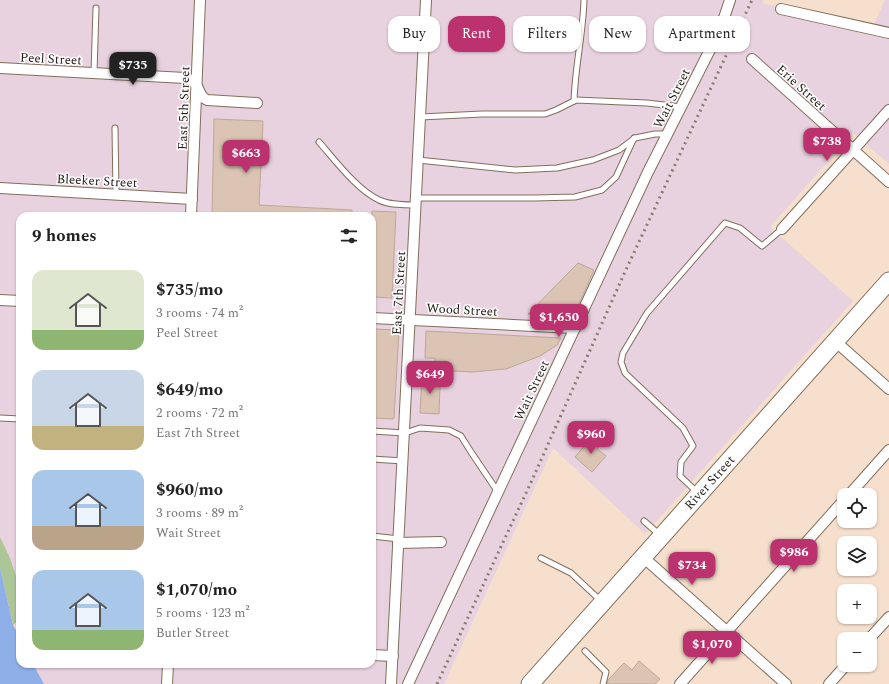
<!DOCTYPE html>
<meta charset="utf-8">
<style>
body{margin:0;font-family:Spectral,serif;background:#f2f2f2;color:#222;height:100vh;display:flex;flex-direction:column;font-size:15px;white-space:nowrap}
*{box-sizing:border-box;margin:0}
p{font-size:13px;color:#767676}
.icon{flex:none;width:22px;height:22px;fill:none;stroke:currentColor;stroke-width:2;stroke-linecap:round;stroke-linejoin:round}
.map{position:relative;flex:1;overflow:hidden}
.panel{position:absolute;left:16px;top:212px;width:360px;height:456px;display:flex;flex-direction:column;background:#fff;border-radius:12px;box-shadow:0 1px 3px #0004}
.panel>*{flex:none}
.hud{position:absolute;left:388px;top:16px;width:380px;height:36px;display:flex;gap:8px}
.controls{position:absolute;left:837px;top:488px;display:grid;gap:8px}
.controls a{display:grid;place-items:center;width:40px;height:40px;border-radius:8px;background:#fff;box-shadow:0 1px 3px #0004;font-size:20px}
.price{position:absolute;translate:-50% -34px;padding:0 9px;border-radius:8px;background:#bb326e;color:#fff;font-size:13px;line-height:26px;filter:drop-shadow(0 1px 2px #0008)}
.price::after{content:'';position:absolute;left:50%;top:24px;width:12px;height:9px;margin-left:-6px;background:inherit;clip-path:polygon(0 0,100% 0,50% 100%)}
.price.selected{background:#222;color:#fff}
ul{padding:0;list-style:none}
li{display:flex;align-items:center;gap:12px;height:100px;padding:0 16px}
li span{display:grid;place-items:center;flex:none;width:112px;height:80px;border-radius:12px;color:#555}
li>.icon{margin-inline-start:auto}
span .icon{width:48px;height:48px;fill:#fffc;stroke-width:1}
li b{font-size:17px}
h2{display:flex;justify-content:space-between;align-items:center;height:48px;padding:0 16px;font-size:17px}
.chip{padding:0 14px;border-radius:12px;background:#fff;box-shadow:0 1px 3px #0004;font-size:14px;line-height:36px}
.chip.selected{background:#bb326e;color:#fff}
.map>svg:first-child{display:block}
</style>
<div class="map">
<svg width="889" height="684" viewBox="0 0 889 684">
<rect width="100%" height="100%" fill="#f6dfcd"/>
<path fill="#e9d2df" d="M 0,0 L 764,0 L 762,3 L 871,30 L 885,0 L 889,0 L 889,164 L 853,133 L 770,227 L 853,301 L 645,534 L 553,448 L 444,684 L 44,684 L 33,664 L 372,664 L 372,216 L 20,216 L 20,588 L 10,558 L 0,537 Z"/>
<path fill="#adc697" d="M 0,537 L 10,558 L 20,588 L 20,620 L 13,625 L 0,568 Z"/>
<path fill="#8eafe8" d="M 0,568 L 13,625 L 20,638 L 20,664 L 33,664 L 44,684 L 0,684 Z"/>
<g fill="#dbc4b3" stroke="#bda796">
<path d="M 214,119 L 263,121 L 259,205 L 352,210 L 352,216 L 212,216 Z"/>
<path d="M 372,211 L 396,212 L 392,298 L 372,297 Z"/>
<path d="M 578,263 L 594,270 L 573,317 L 528,314 Z"/>
<path d="M 372,329 L 399,330 L 394,419 L 372,418 Z"/>
<path d="M 426,331 L 561,338 L 557,345 L 540,356 L 506,369 L 472,372 L 435,370 L 435,358 L 425,358 Z"/>
<path d="M 422,375 L 438,375 L 437,386 L 440,386 L 439,414 L 420,413 Z"/>
<path d="M 591,438 L 600,446 L 597,449 L 606,456 L 592,472 L 575,457 Z"/>
<path d="M 639,661 L 660,679 L 655,684 L 607,684 L 608,680 L 624,663 L 632,670 Z"/>
</g>
<g fill="none" stroke-linecap="round" stroke-linejoin="round">
<defs>
<g id="service">
<path d="M 94,73 L 96,8"/>
<path d="M 574,101 C 575,67 583,34 584,0"/>
<path d="M 420,117 L 482,114 L 545,114 L 556,110 L 576,100 L 647,103 L 681,107"/>
<path d="M 115,128 L 116,194"/>
<path d="M 319,142 C 335,160 357,190 379,200 C 389,205 404,205 416,205"/>
<path d="M 418,160 L 515,170 L 557,168 L 593,160 L 619,150 L 635,138 L 655,134 L 667,134"/>
<path d="M 416,198 L 534,198 L 575,197 L 602,190 L 616,177 L 634,138"/>
<path d="M 0,418 L 20,419"/>
<path d="M 372,431 L 405,433 L 420,428 L 449,430 L 461,436 L 471,452 L 498,492"/>
<path d="M 372,459 L 403,461"/>
<path d="M 697,492 L 680,476 L 681,462 L 693,446 L 683,428 L 625,373 L 621,362 L 623,353 L 647,313 L 725,223 L 740,228 L 762,246 L 782,229"/>
<path d="M 644,521 L 660,535"/>
<path d="M 372,536 L 399,539"/>
<path d="M 541,558 L 571,573 L 601,601"/>
<path d="M 585,651 L 606,672 L 603,684"/>
</g>
<g id="minor">
<path d="M 781,9 L 889,33"/>
<path d="M 752,59 L 889,182"/>
<path d="M 0,68 L 185,78 C 203,82 195,95 207,100 L 257,103"/>
<path d="M 0,188 L 192,199"/>
<path d="M 191,216 L 200,0"/>
<path d="M 782,229 L 889,110"/>
<path d="M 0,300 L 20,301"/>
<path d="M 372,318 L 575,328"/>
<path d="M 835,341 L 889,389"/>
<path d="M 849,495 L 889,450"/>
<path d="M 398,543 L 441,542"/>
<path d="M 643,557 L 786,684"/>
<path d="M 869,639 L 889,617"/>
<path d="M 372,655 L 393,656"/>
<path d="M 167,684 L 168,664"/>
<path d="M 391,684 L 426,0"/>
<path d="M 408,684 L 648,172 L 720,30 L 730,0"/>
<path d="M 680,684 L 844,500"/>
<path d="M 829,684 L 846,665"/>
</g>
<path id="primary" d="M 530,684 L 889,281"/>
</defs>
<use href="#service" stroke="#826e5e" stroke-width="7"/>
<use href="#minor" stroke="#826e5e" stroke-width="12"/>
<use href="#primary" stroke="#826e5e" stroke-width="19"/>
<use href="#service" stroke="#fff" stroke-width="5"/>
<use href="#minor" stroke="#fff" stroke-width="10"/>
<use href="#primary" stroke="#fff" stroke-width="17"/>
<path stroke="#8b7c70" stroke-width="3" stroke-dasharray="2 4" stroke-linecap="butt" d="M 437,684 L 533,478 L 624,274 L 752,0"/>
</g>
<g text-anchor="middle" stroke-width="3" stroke-linejoin="round" paint-order="stroke">
<g font-size="13" fill="#211913" stroke="#fff">
<text transform="translate(51 58) rotate(3)" y="5">Peel Street</text>
<text transform="translate(802 87) rotate(42)" y="5">Erie Street</text>
<text transform="translate(671 98) rotate(-63)" y="5">Wait Street</text>
<text transform="translate(183 108) rotate(-88)" y="5">East 5th Street</text>
<text transform="translate(97 180) rotate(3)" y="5">Bleeker Street</text>
<text transform="translate(398 293) rotate(-87)" y="5">East 7th Street</text>
<text transform="translate(462 309) rotate(3)" y="5">Wood Street</text>
<text transform="translate(531 390) rotate(-65)" y="5">Wait Street</text>
<text transform="translate(709 482) rotate(-48)" y="5">River Street</text>
</g>
</g>
</svg>
<div class="controls">
<a><svg class="icon" aria-label="locate" viewBox="0 0 24 24"><circle cx="12" cy="12" r="6"/><path d="M12 2v4M12 18v4M2 12h4M18 12h4"/></svg></a>
<a><svg class="icon" aria-label="layers" viewBox="0 0 24 24"><path d="M12 4l9 5-9 5-9-5zM3 14l9 5 9-5"/></svg></a>
<a>+</a>
<a>−</a>
</div>
<b class="price selected" style="left:133px;top:86px">$735</b>
<b class="price" style="left:827px;top:162px">$738</b>
<b class="price" style="left:246px;top:174px">$663</b>
<b class="price" style="left:559px;top:338px">$1,650</b>
<b class="price" style="left:430px;top:395px">$649</b>
<b class="price" style="left:591px;top:455px">$960</b>
<b class="price" style="left:794px;top:573px">$986</b>
<b class="price" style="left:692px;top:586px">$734</b>
<b class="price" style="left:712px;top:665px">$1,070</b>
<div class="hud">
<a class="chip">Buy</a>
<a class="chip selected">Rent</a>
<a class="chip">Filters</a>
<a class="chip">New</a>
<a class="chip">Apartment</a>
</div>
<section class="panel">
<h2>9 homes<svg class="icon" aria-label="filters" viewBox="0 0 24 24"><path d="M4 7h16M4 17h16"/><circle cx="9" cy="7" r="2"/><circle cx="15" cy="17" r="2"/></svg></h2>
<ul>
<li><span style="background:linear-gradient(#dfe7d0 75%,#8fb573 0)"><svg class="icon" aria-label="home" viewBox="0 0 24 24"><path d="M3 11l9-7 9 7M6 9v11h12V9"/></svg></span><div><b>$735/mo</b><p>3 rooms · 74 m²</p><p>Peel Street</p></div></li>
<li><span style="background:linear-gradient(#c9d6e8 70%,#c2b280 0)"><svg class="icon" aria-label="home" viewBox="0 0 24 24"><path d="M3 11l9-7 9 7M6 9v11h12V9"/></svg></span><div><b>$649/mo</b><p>2 rooms · 72 m²</p><p>East 7th Street</p></div></li>
<li><span style="background:linear-gradient(#a9c7e8 70%,#b9a48a 0)"><svg class="icon" aria-label="home" viewBox="0 0 24 24"><path d="M3 11l9-7 9 7M6 9v11h12V9"/></svg></span><div><b>$960/mo</b><p>3 rooms · 89 m²</p><p>Wait Street</p></div></li>
<li><span style="background:linear-gradient(#a9c7e8 75%,#8fb573 0)"><svg class="icon" aria-label="home" viewBox="0 0 24 24"><path d="M3 11l9-7 9 7M6 9v11h12V9"/></svg></span><div><b>$1,070/mo</b><p>5 rooms · 123 m²</p><p>Butler Street</p></div></li>
</ul>
</section>
</div>
